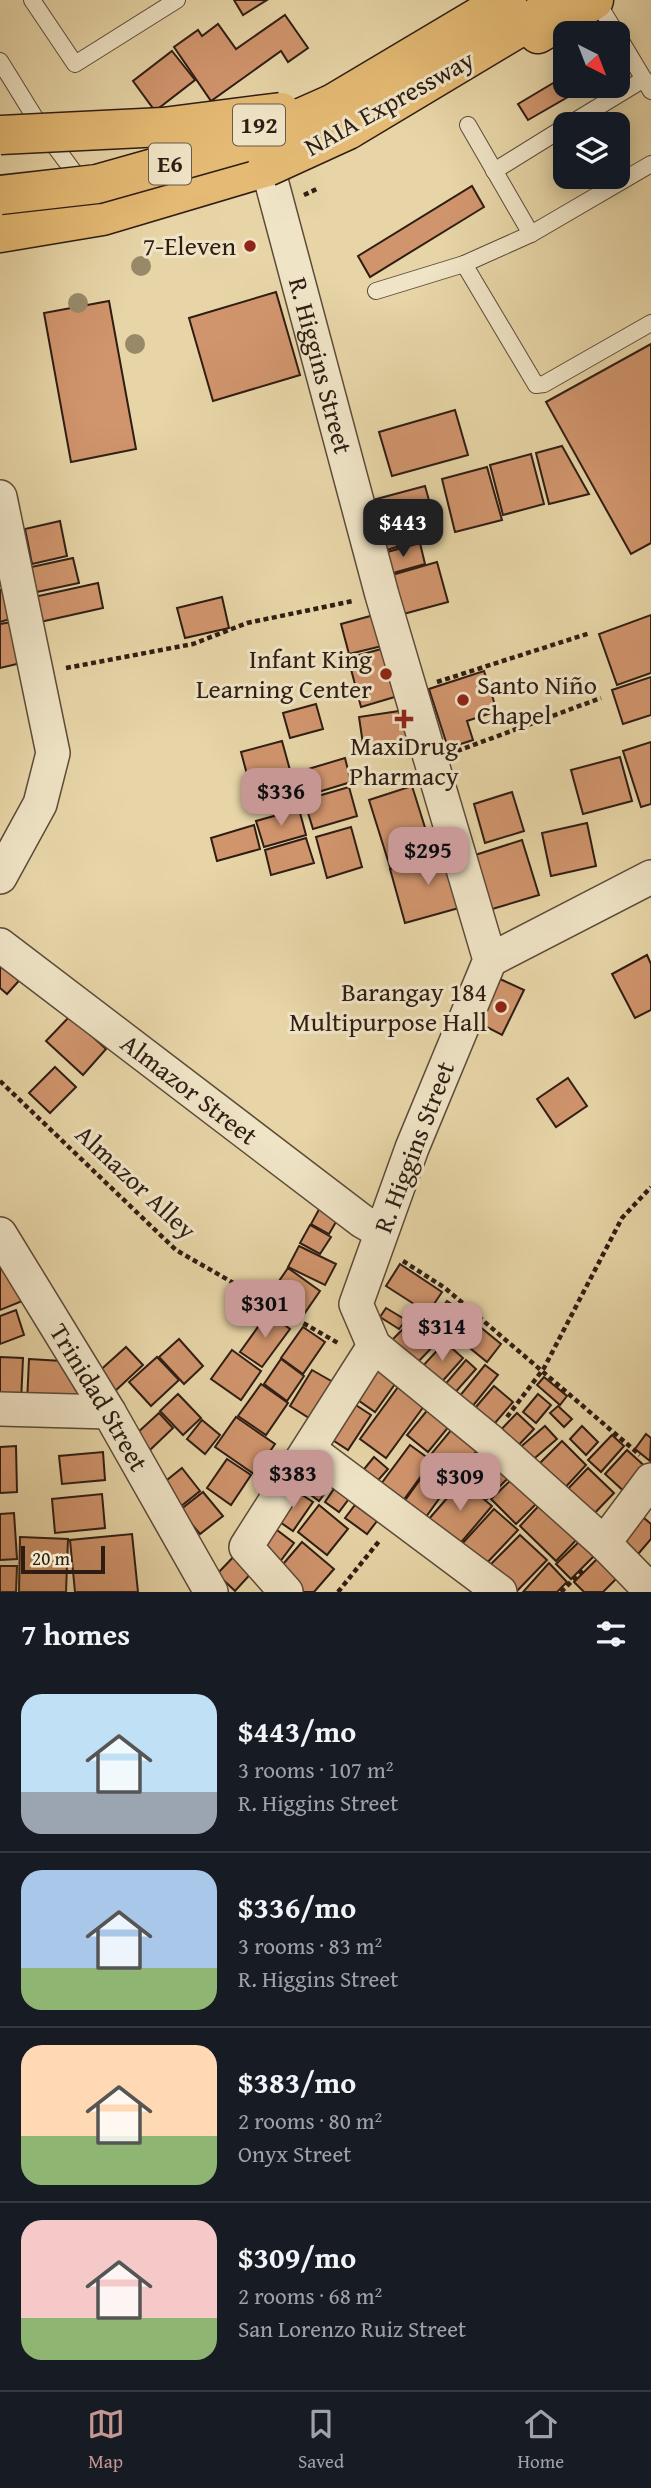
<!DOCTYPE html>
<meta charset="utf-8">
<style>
body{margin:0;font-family:"Gentium Book Plus",serif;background:#242831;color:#f1f3f6;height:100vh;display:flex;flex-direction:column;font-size:26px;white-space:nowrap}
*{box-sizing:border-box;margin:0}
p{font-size:23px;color:#9ea1a6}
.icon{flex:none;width:38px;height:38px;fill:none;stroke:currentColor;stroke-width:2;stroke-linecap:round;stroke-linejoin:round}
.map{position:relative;height:1592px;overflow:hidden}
.side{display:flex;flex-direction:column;background:#171b24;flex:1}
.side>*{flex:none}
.needle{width:46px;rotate:138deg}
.controls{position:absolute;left:553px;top:21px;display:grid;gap:14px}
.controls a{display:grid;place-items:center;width:77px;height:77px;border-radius:14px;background:#171b24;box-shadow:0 4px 18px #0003;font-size:35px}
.scale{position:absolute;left:21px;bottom:18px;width:84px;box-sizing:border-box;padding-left:7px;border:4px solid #2f1d14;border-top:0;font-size:19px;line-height:24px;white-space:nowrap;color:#2f1d14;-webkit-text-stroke:5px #efe4c6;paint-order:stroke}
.price{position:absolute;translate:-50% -60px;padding:0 16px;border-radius:14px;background:#c59692;color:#111;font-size:23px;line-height:46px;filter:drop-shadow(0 2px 4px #0008)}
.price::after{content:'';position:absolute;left:50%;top:42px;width:21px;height:16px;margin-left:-10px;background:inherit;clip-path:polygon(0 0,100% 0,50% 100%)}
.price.current{background:#222;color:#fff}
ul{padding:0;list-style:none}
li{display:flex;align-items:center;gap:21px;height:175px;padding:0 21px}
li+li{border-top:2px solid #363941}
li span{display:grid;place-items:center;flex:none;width:196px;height:140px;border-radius:21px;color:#555}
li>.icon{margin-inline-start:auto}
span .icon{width:84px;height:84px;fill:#fffc;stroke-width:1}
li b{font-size:30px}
h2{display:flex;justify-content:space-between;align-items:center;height:84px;padding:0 21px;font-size:30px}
.tab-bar{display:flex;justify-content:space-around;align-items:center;height:98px;border-top:2px solid #363941;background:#171b24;font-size:19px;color:#9ea1a6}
.tab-bar a{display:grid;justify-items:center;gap:4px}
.tab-bar .current{color:#c59692}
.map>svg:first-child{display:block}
</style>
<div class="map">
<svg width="651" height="1592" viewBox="0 0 651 1592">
<rect width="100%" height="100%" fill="#e7d5a7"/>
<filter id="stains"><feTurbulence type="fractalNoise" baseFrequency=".00286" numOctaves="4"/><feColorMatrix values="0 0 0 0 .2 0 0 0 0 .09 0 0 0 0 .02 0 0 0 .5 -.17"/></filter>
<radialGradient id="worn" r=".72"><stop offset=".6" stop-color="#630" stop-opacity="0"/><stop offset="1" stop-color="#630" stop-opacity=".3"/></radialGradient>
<g fill="#d1956d" stroke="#2f1d14" stroke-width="2">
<path d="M 234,0 L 267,0 L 243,15 Z"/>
<path d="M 285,15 L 308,48 L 288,62 L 281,51 L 211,101 L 174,47 L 198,30 L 202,36 L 218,24 L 236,49 Z"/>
<path d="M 172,51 L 195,80 L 155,111 L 133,81 Z"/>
<path d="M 565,76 L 565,86 L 587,86 L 528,120 L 518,104 Z"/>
<path d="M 472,186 L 484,207 L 370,277 L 358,256 Z"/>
<path d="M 276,292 L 300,375 L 213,401 L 189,318 Z"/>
<path d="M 109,301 L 136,449 L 71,462 L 44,313 Z"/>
<path d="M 651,344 L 651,543 L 631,554 L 546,402 Z"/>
<path d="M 455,410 L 468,455 L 392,476 L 379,432 Z"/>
<path d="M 562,446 L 589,494 L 549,504 L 536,453 Z"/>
<path d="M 531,454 L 544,504 L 503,515 L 490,465 Z"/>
<path d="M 487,467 L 502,520 L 455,532 L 442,479 Z"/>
<path d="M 425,486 L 434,518 L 424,520 L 428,538 L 383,551 L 369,501 Z"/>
<path d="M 60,521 L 67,556 L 32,564 L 25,529 Z"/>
<path d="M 420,543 L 425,564 L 386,575 L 380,554 Z"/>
<path d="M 73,558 L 79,583 L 32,593 L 27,568 Z"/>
<path d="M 437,562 L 448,602 L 396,616 L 385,577 Z"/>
<path d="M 98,583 L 103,608 L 40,622 L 34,597 Z"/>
<path d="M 6,589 L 13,618 L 0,622 L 0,590 Z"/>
<path d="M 222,597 L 229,628 L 185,638 L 177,608 Z"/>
<path d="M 374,615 L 382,646 L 349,654 L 341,624 Z"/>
<path d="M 651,615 L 651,673 L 617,685 L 599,634 Z"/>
<path d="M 12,622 L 21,663 L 0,668 L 0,624 Z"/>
<path d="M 385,648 L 398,696 L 361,707 L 348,658 Z"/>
<path d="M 484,671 L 497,711 L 467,721 L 473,740 L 448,748 L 429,689 Z"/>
<path d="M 651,677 L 651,715 L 623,724 L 612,690 Z"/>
<path d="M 316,704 L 323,729 L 290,738 L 283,713 Z"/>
<path d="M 406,710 L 411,743 L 364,751 L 359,717 Z"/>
<path d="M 282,741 L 293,781 L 252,793 L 241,752 Z"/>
<path d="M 651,742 L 651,804 L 641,807 L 623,751 Z"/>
<path d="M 620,757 L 632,801 L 583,814 L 571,770 Z"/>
<path d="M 345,758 L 351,782 L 302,797 L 295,773 Z"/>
<path d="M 412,786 L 433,853 L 390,867 L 369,800 Z"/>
<path d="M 349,787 L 357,816 L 313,829 L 304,800 Z"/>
<path d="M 512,792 L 524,831 L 485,843 L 474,804 Z"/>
<path d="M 299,809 L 306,835 L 264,847 L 256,821 Z"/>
<path d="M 587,823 L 596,866 L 551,876 L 542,833 Z"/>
<path d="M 254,825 L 260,849 L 217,861 L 211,838 Z"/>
<path d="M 351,827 L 362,867 L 327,878 L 316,837 Z"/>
<path d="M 306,838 L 314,863 L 271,875 L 265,850 Z"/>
<path d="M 522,840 L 539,895 L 489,910 L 472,856 Z"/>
<path d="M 451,852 L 466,906 L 405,923 L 390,869 Z"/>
<path d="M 647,955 L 651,964 L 651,1010 L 635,1018 L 612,974 Z"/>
<path d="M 0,965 L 26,973 L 7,994 L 0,988 Z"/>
<path d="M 500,979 L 524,990 L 502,1035 L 479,1023 Z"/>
<path d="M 70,1016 L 106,1049 L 83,1075 L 46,1041 Z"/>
<path d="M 55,1067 L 76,1087 L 50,1113 L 29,1093 Z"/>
<path d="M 568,1078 L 587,1106 L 556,1127 L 537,1099 Z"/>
<path d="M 322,1204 L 340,1215 L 329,1234 L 311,1224 Z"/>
<path d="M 310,1225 L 331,1237 L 320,1254 L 300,1243 Z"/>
<path d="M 299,1246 L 336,1264 L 325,1285 L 288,1267 Z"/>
<path d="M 0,1262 L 32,1297 L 0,1310 Z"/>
<path d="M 400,1264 L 442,1292 L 428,1313 L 386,1286 Z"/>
<path d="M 288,1268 L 320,1291 L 302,1317 L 270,1294 Z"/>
<path d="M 447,1301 L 474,1318 L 458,1343 L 431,1326 Z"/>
<path d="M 386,1308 L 406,1320 L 399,1329 L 380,1317 Z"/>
<path d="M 16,1310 L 24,1335 L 0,1344 L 0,1316 Z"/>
<path d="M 268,1313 L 290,1329 L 262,1367 L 240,1352 Z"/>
<path d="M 416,1316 L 440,1339 L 416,1364 L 392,1340 Z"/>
<path d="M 479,1326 L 501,1344 L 487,1362 L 465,1344 Z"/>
<path d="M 303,1327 L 325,1342 L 303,1374 L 281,1358 Z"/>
<path d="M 179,1339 L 203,1366 L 184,1384 L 159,1357 Z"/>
<path d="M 445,1342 L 463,1358 L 439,1385 L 421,1368 Z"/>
<path d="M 126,1347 L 143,1365 L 113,1393 L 96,1374 Z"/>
<path d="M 232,1350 L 261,1371 L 241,1400 L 211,1379 Z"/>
<path d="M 0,1357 L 23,1358 L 21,1402 L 0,1401 Z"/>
<path d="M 157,1357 L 179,1380 L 151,1406 L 129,1382 Z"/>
<path d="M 373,1358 L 400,1377 L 375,1412 L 348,1393 Z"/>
<path d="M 29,1359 L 62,1361 L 84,1396 L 27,1403 Z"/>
<path d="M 281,1359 L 304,1376 L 287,1401 L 264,1384 Z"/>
<path d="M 466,1360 L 476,1369 L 452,1396 L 442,1388 Z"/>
<path d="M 485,1365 L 498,1375 L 467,1413 L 454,1403 Z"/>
<path d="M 312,1370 L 340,1386 L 317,1423 L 290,1406 Z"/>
<path d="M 544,1377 L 567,1396 L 560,1405 L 537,1385 Z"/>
<path d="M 401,1383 L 427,1402 L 386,1458 L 360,1439 Z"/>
<path d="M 261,1384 L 288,1403 L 266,1435 L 238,1416 Z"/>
<path d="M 494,1386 L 513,1402 L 489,1430 L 470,1414 Z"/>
<path d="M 178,1394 L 201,1418 L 183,1435 L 160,1411 Z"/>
<path d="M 538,1394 L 551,1405 L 536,1423 L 523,1412 Z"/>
<path d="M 345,1398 L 371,1415 L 348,1450 L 322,1433 Z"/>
<path d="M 434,1402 L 455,1419 L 428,1452 L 407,1435 Z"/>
<path d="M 558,1406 L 572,1419 L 564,1427 L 550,1413 Z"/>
<path d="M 159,1413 L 173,1428 L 150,1450 L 136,1434 Z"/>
<path d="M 517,1413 L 534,1429 L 511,1453 L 494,1437 Z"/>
<path d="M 236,1417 L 275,1444 L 254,1474 L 215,1447 Z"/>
<path d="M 202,1420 L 220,1435 L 205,1454 L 187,1439 Z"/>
<path d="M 457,1423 L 482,1445 L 457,1474 L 432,1453 Z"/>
<path d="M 545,1426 L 557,1439 L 529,1463 L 517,1450 Z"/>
<path d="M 582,1426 L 598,1442 L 586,1455 L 570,1439 Z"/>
<path d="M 646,1434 L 651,1438 L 650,1461 L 635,1449 Z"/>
<path d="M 612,1435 L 624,1446 L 601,1472 L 588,1460 Z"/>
<path d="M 562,1441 L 586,1465 L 561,1492 L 536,1467 Z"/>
<path d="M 410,1445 L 432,1461 L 400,1505 L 378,1488 Z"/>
<path d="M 16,1446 L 17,1492 L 0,1493 L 0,1447 Z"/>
<path d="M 627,1450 L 650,1471 L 628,1495 L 605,1474 Z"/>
<path d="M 103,1452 L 105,1480 L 62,1484 L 59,1456 Z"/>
<path d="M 487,1454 L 510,1476 L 487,1499 L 464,1476 Z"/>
<path d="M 313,1457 L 338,1475 L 319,1501 L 295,1483 Z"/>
<path d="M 374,1457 L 388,1469 L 374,1485 L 360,1474 Z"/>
<path d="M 227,1459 L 251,1475 L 231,1505 L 207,1488 Z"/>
<path d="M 432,1463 L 454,1478 L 423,1521 L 401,1506 Z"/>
<path d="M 182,1468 L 200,1491 L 180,1507 L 162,1484 Z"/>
<path d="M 588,1468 L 614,1493 L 588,1520 L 562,1495 Z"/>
<path d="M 342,1477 L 357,1488 L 339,1512 L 325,1502 Z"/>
<path d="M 514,1477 L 539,1501 L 516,1524 L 491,1499 Z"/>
<path d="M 462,1481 L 492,1506 L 458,1546 L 428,1520 Z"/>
<path d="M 293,1489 L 313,1502 L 293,1531 L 274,1518 Z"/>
<path d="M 203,1492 L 223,1516 L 200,1534 L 180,1510 Z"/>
<path d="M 102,1494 L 105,1528 L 55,1533 L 52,1499 Z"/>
<path d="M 546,1498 L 582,1534 L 556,1561 L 520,1526 Z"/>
<path d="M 319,1505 L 348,1529 L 327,1555 L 298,1532 Z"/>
<path d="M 355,1505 L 377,1521 L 367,1534 L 345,1518 Z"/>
<path d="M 494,1509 L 518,1530 L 484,1566 L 461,1545 Z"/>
<path d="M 636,1511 L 651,1524 L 651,1539 L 633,1560 L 611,1540 Z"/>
<path d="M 14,1513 L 17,1559 L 0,1560 L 0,1514 Z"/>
<path d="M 273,1527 L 294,1543 L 276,1567 L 255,1551 Z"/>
<path d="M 132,1534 L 138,1592 L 75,1592 L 70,1540 Z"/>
<path d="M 520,1535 L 547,1560 L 516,1592 L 488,1567 Z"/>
<path d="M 20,1537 L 68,1539 L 66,1592 L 19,1592 Z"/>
<path d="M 583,1538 L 598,1552 L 571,1579 L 556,1564 Z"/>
<path d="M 302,1542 L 334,1569 L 314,1592 L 304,1592 L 278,1570 Z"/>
<path d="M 240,1550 L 257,1567 L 235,1591 L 217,1574 Z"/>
<path d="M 600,1556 L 620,1575 L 603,1592 L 584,1592 L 574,1582 Z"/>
<path d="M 549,1563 L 567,1582 L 557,1592 L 523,1592 Z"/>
<path d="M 0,1566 L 17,1566 L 16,1592 L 0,1592 Z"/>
</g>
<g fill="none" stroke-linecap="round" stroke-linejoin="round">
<defs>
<g id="lane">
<path d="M 32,0 L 75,64 L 177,0"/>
<path d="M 596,0 L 616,33"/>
<path d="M 618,36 L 651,91"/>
<path d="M 0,61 L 42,129 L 77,176"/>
<path d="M 570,124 L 644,79"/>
<path d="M 468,125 L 531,234"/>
<path d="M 494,171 L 565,127"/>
<path d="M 464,264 L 536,385 L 544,384 L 651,323"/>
<path d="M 376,291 L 464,264 L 531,234 L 651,164"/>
</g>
<g id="street">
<path id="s1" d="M 271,180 L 382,595 L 490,960 L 412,1148 L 356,1304 L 374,1346 L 489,1440 L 604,1543 L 651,1591"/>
<path d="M 0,497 L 53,753 L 40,804 L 0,877"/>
<path id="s2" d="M 0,945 L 362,1221 L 381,1232"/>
<path d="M 490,960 L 651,877"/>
<path id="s3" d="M 0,1234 L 109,1412 L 211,1592"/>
<path d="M 0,1409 L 109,1412"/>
<path d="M 310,1450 L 500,1592"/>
<path d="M 604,1543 L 651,1480"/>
<path d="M 286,1592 L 246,1547 L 374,1346"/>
</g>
<path id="primary" d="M 538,34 L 594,0"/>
<g id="highway">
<path d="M 332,104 L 507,0"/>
<path d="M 348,130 L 565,0"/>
<path d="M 0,233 L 102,216 L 267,167"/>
</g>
</defs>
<use href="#lane" stroke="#5d4b39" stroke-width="18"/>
<use href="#street" stroke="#5d4b39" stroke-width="36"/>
<use href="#primary" stroke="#2f1d14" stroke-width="41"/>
<use href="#highway" stroke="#2f1d14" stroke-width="41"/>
<g stroke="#2f1d14" stroke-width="4.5" stroke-dasharray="5 3.5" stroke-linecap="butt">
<path d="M 304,195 L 319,188"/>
<path d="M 66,668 L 193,644 L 247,623 L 353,601"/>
<path d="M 437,682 L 590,633"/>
<path d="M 457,751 L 601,698"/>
<path d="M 0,1081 L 176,1250 L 338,1343"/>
<path d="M 403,1261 L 445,1288 L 640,1455"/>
<path d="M 507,1417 L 544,1368 L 622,1218 L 651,1187"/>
<path d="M 338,1592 L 380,1540"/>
<path d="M 561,1592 L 585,1568"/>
</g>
<use href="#lane" stroke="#efe4c6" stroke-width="16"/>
<use href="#street" stroke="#efe4c6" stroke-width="33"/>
<use href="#primary" stroke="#e4ba74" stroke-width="38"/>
<use href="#highway" stroke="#e4ba74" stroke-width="38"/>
<defs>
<g id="highway-bridge">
<path d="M 0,135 L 163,127 L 281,112"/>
<path d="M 267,167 L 348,130"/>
<path d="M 0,195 L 97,184 L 246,142 L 332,104"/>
</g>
</defs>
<use href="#highway-bridge" stroke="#2f1d14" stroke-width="41" stroke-linecap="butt"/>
<use href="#highway-bridge" stroke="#e4ba74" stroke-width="38"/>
</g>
<g fill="#988a69">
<circle cx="141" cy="266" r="10"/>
<circle cx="78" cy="303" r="10"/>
<circle cx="135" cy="344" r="10"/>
</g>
<g fill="#8f2418" stroke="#efe4c6" stroke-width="2.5">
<circle cx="250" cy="246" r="7"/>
<circle cx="386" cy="674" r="7"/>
<circle cx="463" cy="700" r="7"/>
<path d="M400.5 708.5h7v7h7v7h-7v7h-7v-7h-7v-7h7z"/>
<circle cx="501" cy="1007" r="7"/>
</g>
<g text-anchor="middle" stroke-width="6" stroke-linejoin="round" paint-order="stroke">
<g fill="#efe4c6" stroke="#695949" stroke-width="2">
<rect x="233" y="104.5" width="52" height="41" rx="5"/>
<rect x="149" y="143.5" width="42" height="41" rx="5"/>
</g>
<g font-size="24" font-weight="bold" fill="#2f1d14">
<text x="259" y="133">192</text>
<text x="170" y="172">E6</text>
</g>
<g font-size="26" fill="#2f1d14" stroke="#efe4c6">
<text transform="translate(389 103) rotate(-29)" y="9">NAIA Expressway</text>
<text dy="9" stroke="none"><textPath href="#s1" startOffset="192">R. Higgins Street</textPath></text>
<text dy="9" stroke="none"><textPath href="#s2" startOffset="238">Almazor Street</textPath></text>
<text transform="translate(414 1147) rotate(-69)" y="9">R. Higgins Street</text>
<text transform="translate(136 1182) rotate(43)" y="9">Almazor Alley</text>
<text dy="9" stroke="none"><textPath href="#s3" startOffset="191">Trinidad Street</textPath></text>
</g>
<g font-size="26" fill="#2f1d14" stroke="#efe4c6" text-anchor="end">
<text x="236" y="255">7-Eleven</text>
<text x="372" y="668">Infant King<tspan x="372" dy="30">Learning Center</tspan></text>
<text x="477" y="694" text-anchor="start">Santo Niño<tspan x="477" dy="30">Chapel</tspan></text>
<text x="404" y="755" text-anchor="middle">MaxiDrug<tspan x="404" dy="30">Pharmacy</tspan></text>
<text x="487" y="1001">Barangay 184<tspan x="487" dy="30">Multipurpose Hall</tspan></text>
</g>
</g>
<rect width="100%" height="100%" filter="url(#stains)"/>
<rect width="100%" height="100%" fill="url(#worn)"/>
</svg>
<div class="controls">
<a><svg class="needle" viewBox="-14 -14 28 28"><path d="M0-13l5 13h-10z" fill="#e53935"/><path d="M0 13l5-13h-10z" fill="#9ea1a6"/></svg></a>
<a><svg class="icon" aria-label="layers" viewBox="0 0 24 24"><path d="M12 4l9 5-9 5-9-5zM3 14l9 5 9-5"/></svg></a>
</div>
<div class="scale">20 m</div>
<b class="price current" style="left:403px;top:559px">$443</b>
<b class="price" style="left:281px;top:828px">$336</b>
<b class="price" style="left:428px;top:887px">$295</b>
<b class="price" style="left:265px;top:1340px">$301</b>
<b class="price" style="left:442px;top:1363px">$314</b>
<b class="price" style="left:293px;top:1510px">$383</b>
<b class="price" style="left:460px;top:1513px">$309</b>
</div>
<section class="side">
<h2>7 homes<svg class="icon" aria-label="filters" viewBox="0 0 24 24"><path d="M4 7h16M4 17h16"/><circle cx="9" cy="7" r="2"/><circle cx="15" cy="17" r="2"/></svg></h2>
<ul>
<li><span style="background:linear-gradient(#bfe0f5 70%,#9aa5b1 0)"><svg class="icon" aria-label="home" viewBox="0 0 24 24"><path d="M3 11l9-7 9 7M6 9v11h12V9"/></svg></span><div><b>$443/mo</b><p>3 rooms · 107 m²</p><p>R. Higgins Street</p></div></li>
<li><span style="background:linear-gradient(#a9c7e8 70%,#8fb573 0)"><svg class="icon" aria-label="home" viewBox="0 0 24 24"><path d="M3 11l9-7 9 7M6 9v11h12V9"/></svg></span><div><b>$336/mo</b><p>3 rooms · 83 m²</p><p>R. Higgins Street</p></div></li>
<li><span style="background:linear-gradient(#ffd9b3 65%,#8fb573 0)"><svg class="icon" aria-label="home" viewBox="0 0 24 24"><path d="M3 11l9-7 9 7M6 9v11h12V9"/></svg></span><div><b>$383/mo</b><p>2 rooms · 80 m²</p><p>Onyx Street</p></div></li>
<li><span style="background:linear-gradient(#f6c9c9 70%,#8fb573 0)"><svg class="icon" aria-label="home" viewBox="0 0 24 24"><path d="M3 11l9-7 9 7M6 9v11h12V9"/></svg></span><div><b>$309/mo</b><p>2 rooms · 68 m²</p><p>San Lorenzo Ruiz Street</p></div></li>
</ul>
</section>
<nav class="tab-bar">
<a class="current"><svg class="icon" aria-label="map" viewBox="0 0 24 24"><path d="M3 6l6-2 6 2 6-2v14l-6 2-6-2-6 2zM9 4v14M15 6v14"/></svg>Map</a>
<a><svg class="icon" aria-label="saved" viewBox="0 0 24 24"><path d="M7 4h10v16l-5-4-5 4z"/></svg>Saved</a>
<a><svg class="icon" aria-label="home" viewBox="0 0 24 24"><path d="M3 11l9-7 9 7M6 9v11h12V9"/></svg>Home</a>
</nav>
